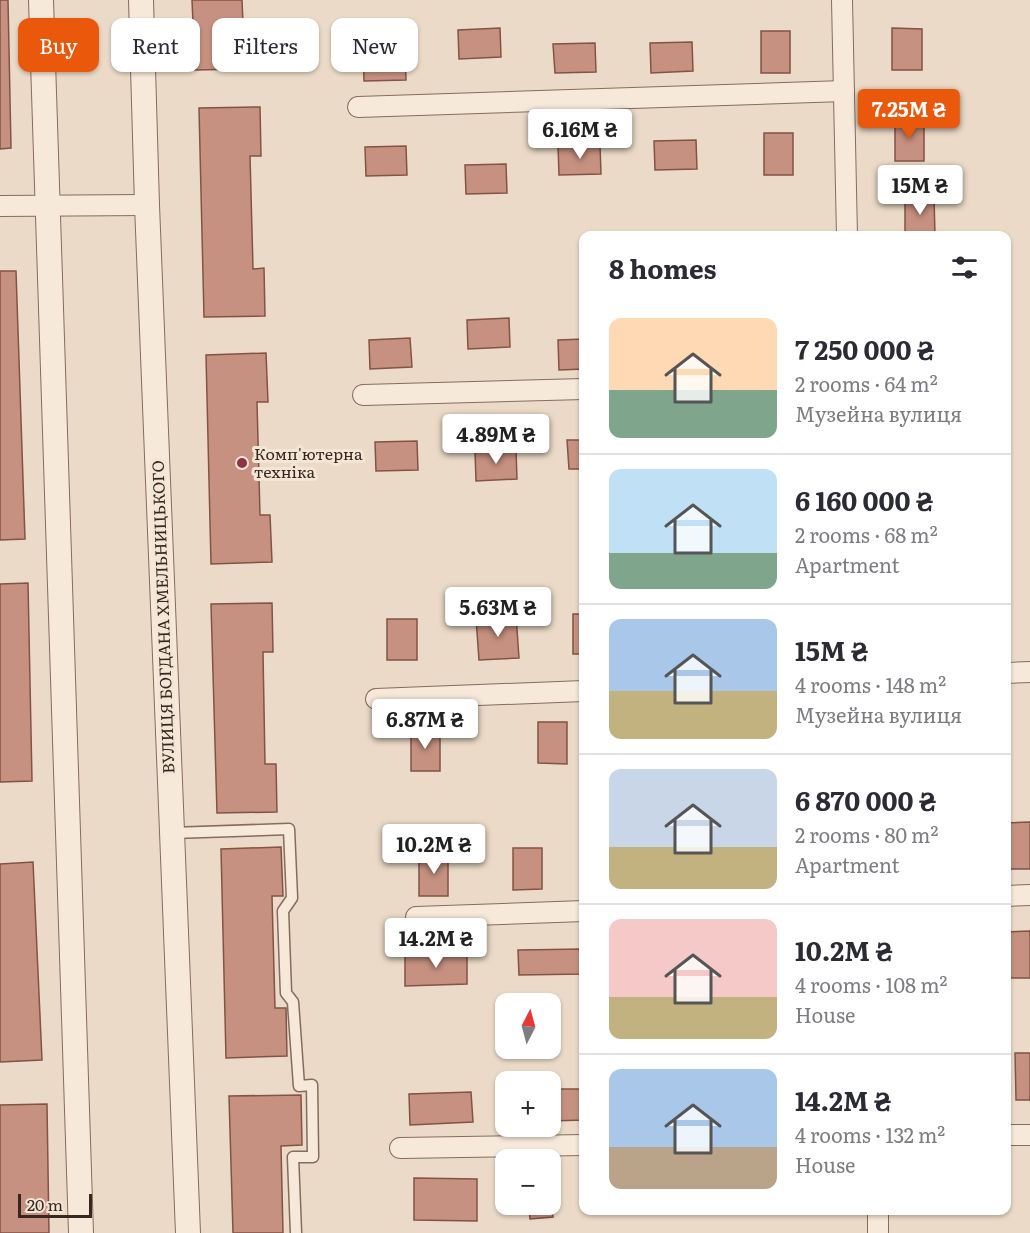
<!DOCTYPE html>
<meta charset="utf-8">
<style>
body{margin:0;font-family:Literata,serif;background:#f7f7f7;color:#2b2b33;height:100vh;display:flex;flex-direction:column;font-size:22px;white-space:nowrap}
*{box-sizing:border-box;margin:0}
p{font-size:20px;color:#7c7c81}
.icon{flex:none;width:33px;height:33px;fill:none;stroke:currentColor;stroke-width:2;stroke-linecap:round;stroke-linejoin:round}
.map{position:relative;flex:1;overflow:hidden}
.sheet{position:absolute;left:579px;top:231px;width:432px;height:984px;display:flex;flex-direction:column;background:#fff;border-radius:12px;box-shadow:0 2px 4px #0004}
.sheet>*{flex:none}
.banner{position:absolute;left:18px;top:18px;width:471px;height:54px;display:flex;gap:12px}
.needle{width:39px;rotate:6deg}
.controls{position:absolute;left:495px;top:993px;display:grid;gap:12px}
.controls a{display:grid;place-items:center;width:66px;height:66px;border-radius:12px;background:#fff;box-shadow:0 2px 4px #0004;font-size:30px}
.scale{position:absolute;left:18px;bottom:15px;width:74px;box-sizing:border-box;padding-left:6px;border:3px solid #372720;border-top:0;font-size:16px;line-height:21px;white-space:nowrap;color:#372720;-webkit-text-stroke:4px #f3e6d6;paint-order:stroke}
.price{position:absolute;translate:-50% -51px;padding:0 14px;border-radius:6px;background:#fff;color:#222;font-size:20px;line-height:39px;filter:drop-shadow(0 2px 3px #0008)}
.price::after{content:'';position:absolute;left:50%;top:36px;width:18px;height:14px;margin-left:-9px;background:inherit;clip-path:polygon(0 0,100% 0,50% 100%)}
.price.active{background:#ea580c;color:#fff}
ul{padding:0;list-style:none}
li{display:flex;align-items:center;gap:18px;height:150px;padding:0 30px}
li+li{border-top:2px solid #e1e1e2}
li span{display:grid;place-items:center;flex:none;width:168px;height:120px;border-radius:12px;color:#555}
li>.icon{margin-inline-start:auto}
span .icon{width:72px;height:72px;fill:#fffc;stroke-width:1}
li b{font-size:26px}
h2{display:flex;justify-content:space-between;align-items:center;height:72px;padding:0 30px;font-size:26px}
.tag{padding:0 21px;border-radius:12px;background:#fff;box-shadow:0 2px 4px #0004;font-size:21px;line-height:54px}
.tag.active{background:#ea580c;color:#fff}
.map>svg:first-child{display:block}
</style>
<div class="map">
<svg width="1030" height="1233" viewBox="0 0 1030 1233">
<rect width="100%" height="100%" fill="#ebdac7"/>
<g fill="#c69180" stroke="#835346" stroke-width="1.5">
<path d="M 0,0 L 8,0 L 11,148 L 0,149 Z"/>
<path d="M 192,0 L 242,0 L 245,69 L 195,70 Z"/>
<path d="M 500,28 L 501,57 L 459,59 L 458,30 Z"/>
<path d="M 892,28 L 922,29 L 922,70 L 892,70 Z"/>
<rect x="761" y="31" width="29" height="42"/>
<path d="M 692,42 L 693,71 L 651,73 L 650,43 Z"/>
<path d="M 595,43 L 596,72 L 555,73 L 553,44 Z"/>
<path d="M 405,51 L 406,80 L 364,81 L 363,52 Z"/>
<path d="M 260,107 L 261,156 L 250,156 L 253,269 L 264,268 L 265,316 L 204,317 L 199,108 Z"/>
<rect x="895" y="119" width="29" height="42"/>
<rect x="764" y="133" width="29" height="42"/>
<path d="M 696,140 L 697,169 L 655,170 L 654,141 Z"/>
<path d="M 600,145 L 601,174 L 559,175 L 558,146 Z"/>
<path d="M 406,146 L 407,175 L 366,176 L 365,147 Z"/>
<path d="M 506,164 L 507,193 L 466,194 L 465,165 Z"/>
<path d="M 905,196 L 934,196 L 935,236 L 905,236 Z"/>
<path d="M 0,271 L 16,271 L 25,539 L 0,540 Z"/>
<path d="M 509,318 L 510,347 L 468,349 L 467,320 Z"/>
<path d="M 410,338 L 412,367 L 370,369 L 369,340 Z"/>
<path d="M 584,339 L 584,369 L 559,370 L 558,340 Z"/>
<path d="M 266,353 L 268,402 L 257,402 L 260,515 L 270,515 L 272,562 L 211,564 L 206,355 Z"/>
<path d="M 567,440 L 584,440 L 584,469 L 569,469 Z"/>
<path d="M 417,441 L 418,470 L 376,471 L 375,442 Z"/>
<path d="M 516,450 L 517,479 L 476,481 L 475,451 Z"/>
<path d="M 28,583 L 32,781 L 0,782 L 0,584 Z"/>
<path d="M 272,603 L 273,652 L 263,652 L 265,764 L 276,764 L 277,812 L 217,813 L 211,604 Z"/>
<rect x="573" y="614" width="11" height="40"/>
<path d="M 516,615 L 519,658 L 479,660 L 476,618 Z"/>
<rect x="387" y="619" width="30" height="41"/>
<path d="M 538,722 L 567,722 L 567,764 L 538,763 Z"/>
<rect x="411" y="729" width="29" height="42"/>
<path d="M 1030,822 L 1030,869 L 1006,869 L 1006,823 Z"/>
<path d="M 281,847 L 283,896 L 272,896 L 275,1008 L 286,1008 L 287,1056 L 226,1058 L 221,849 Z"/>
<path d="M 513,848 L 542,848 L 542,889 L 513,890 Z"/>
<rect x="419" y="854" width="29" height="42"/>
<path d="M 33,862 L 42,1060 L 0,1062 L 0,864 Z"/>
<path d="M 1030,931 L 1030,978 L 1008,978 L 1007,932 Z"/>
<path d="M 583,949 L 583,974 L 519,975 L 518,950 Z"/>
<path d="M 467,953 L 467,984 L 405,986 L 405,954 Z"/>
<path d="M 1015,1053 L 1030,1053 L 1030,1100 L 1016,1100 Z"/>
<path d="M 550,1089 L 584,1089 L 584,1120 L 550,1121 Z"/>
<path d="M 471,1092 L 473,1122 L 410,1125 L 409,1094 Z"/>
<path d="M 301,1095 L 302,1145 L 281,1146 L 283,1233 L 233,1233 L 229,1096 Z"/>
<path d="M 47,1104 L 49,1233 L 0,1233 L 0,1105 Z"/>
<path d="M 414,1178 L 477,1179 L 477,1221 L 414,1220 Z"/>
<path d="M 550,1191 L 553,1217 L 530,1219 L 529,1204 L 550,1204 Z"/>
</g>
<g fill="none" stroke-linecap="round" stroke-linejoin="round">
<defs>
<path id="service" d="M 172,833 L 289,829 L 292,898 L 283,911 L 286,993 L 293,1002 L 299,1086 L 312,1085 L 313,1157 L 293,1157 L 296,1233"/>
<g id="minor">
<path d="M 842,0 L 847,236"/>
<path d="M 358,107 L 844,91"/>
<path d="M 0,206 L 147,205"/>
<path d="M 363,395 L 584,389"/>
<path d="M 1006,673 L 1030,672"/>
<path d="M 376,699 L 584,691"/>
<path d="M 1006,896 L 1030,895"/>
<path d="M 416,917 L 584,911"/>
<path d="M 1006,1135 L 1030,1135"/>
<path d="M 400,1148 L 584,1145"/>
<path d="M 878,1210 L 878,1233"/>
</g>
<g id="tertiary">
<path d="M 41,0 L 81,1233"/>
<path d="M 141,0 L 147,205 L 188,1233"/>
</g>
</defs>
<use href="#service" stroke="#856c5e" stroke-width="13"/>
<use href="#minor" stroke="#856c5e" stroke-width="22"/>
<use href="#tertiary" stroke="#856c5e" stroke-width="26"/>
<use href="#service" stroke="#f6e9da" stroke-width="10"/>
<use href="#minor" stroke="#f6e9da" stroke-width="20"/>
<use href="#tertiary" stroke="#f6e9da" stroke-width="24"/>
</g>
<circle fill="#903344" stroke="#f3e6d6" stroke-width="2" cx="242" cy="463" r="6"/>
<g text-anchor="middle" stroke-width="6" stroke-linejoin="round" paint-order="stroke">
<g font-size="16" fill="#372720" stroke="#f3e6d6" text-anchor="start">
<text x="254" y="460">Комп'ютерна<tspan x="254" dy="18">техніка</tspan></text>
</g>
<g font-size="16" fill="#372720" stroke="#f3e6d6">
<text transform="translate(163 617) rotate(-92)" y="6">ВУЛИЦЯ БОГДАНА ХМЕЛЬНИЦЬКОГО</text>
</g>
</g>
</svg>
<div class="controls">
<a><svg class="needle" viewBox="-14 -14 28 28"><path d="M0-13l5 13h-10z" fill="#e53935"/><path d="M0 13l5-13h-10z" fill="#7c7c81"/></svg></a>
<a>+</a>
<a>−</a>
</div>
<div class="scale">20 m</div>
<b class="price active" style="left:909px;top:140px">7.25M ₴</b>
<b class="price" style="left:580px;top:160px">6.16M ₴</b>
<b class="price" style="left:920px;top:216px">15M ₴</b>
<b class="price" style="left:496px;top:465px">4.89M ₴</b>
<b class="price" style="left:498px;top:638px">5.63M ₴</b>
<b class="price" style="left:425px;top:750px">6.87M ₴</b>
<b class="price" style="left:434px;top:875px">10.2M ₴</b>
<b class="price" style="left:436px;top:969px">14.2M ₴</b>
<div class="banner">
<a class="tag active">Buy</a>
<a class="tag">Rent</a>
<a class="tag">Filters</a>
<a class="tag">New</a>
</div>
<section class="sheet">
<h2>8 homes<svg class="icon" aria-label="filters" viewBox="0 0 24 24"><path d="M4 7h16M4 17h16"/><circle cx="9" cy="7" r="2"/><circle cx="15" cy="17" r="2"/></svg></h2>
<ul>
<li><span style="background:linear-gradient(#ffd9b3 60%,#7fa58c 0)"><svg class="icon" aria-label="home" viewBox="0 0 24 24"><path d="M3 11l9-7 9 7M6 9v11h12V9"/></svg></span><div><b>7 250 000 ₴</b><p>2 rooms · 64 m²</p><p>Музейна вулиця</p></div></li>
<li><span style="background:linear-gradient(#bfe0f5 70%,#7fa58c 0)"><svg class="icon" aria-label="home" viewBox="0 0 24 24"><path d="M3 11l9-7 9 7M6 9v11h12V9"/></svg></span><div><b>6 160 000 ₴</b><p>2 rooms · 68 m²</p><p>Apartment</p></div></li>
<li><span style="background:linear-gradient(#a9c7e8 60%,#c2b280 0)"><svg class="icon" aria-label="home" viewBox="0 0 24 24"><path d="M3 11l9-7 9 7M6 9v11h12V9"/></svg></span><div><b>15M ₴</b><p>4 rooms · 148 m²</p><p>Музейна вулиця</p></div></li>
<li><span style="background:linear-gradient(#c9d6e8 65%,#c2b280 0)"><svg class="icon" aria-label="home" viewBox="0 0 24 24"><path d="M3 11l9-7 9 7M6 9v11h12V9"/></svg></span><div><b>6 870 000 ₴</b><p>2 rooms · 80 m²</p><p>Apartment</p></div></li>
<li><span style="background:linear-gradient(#f6c9c9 65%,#c2b280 0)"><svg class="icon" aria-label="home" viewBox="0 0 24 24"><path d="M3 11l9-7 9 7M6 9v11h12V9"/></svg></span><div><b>10.2M ₴</b><p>4 rooms · 108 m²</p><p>House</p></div></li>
<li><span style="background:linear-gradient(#a9c7e8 65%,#b9a48a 0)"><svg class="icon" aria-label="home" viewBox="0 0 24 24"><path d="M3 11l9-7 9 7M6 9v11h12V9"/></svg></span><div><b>14.2M ₴</b><p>4 rooms · 132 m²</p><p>House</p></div></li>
</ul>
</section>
</div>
